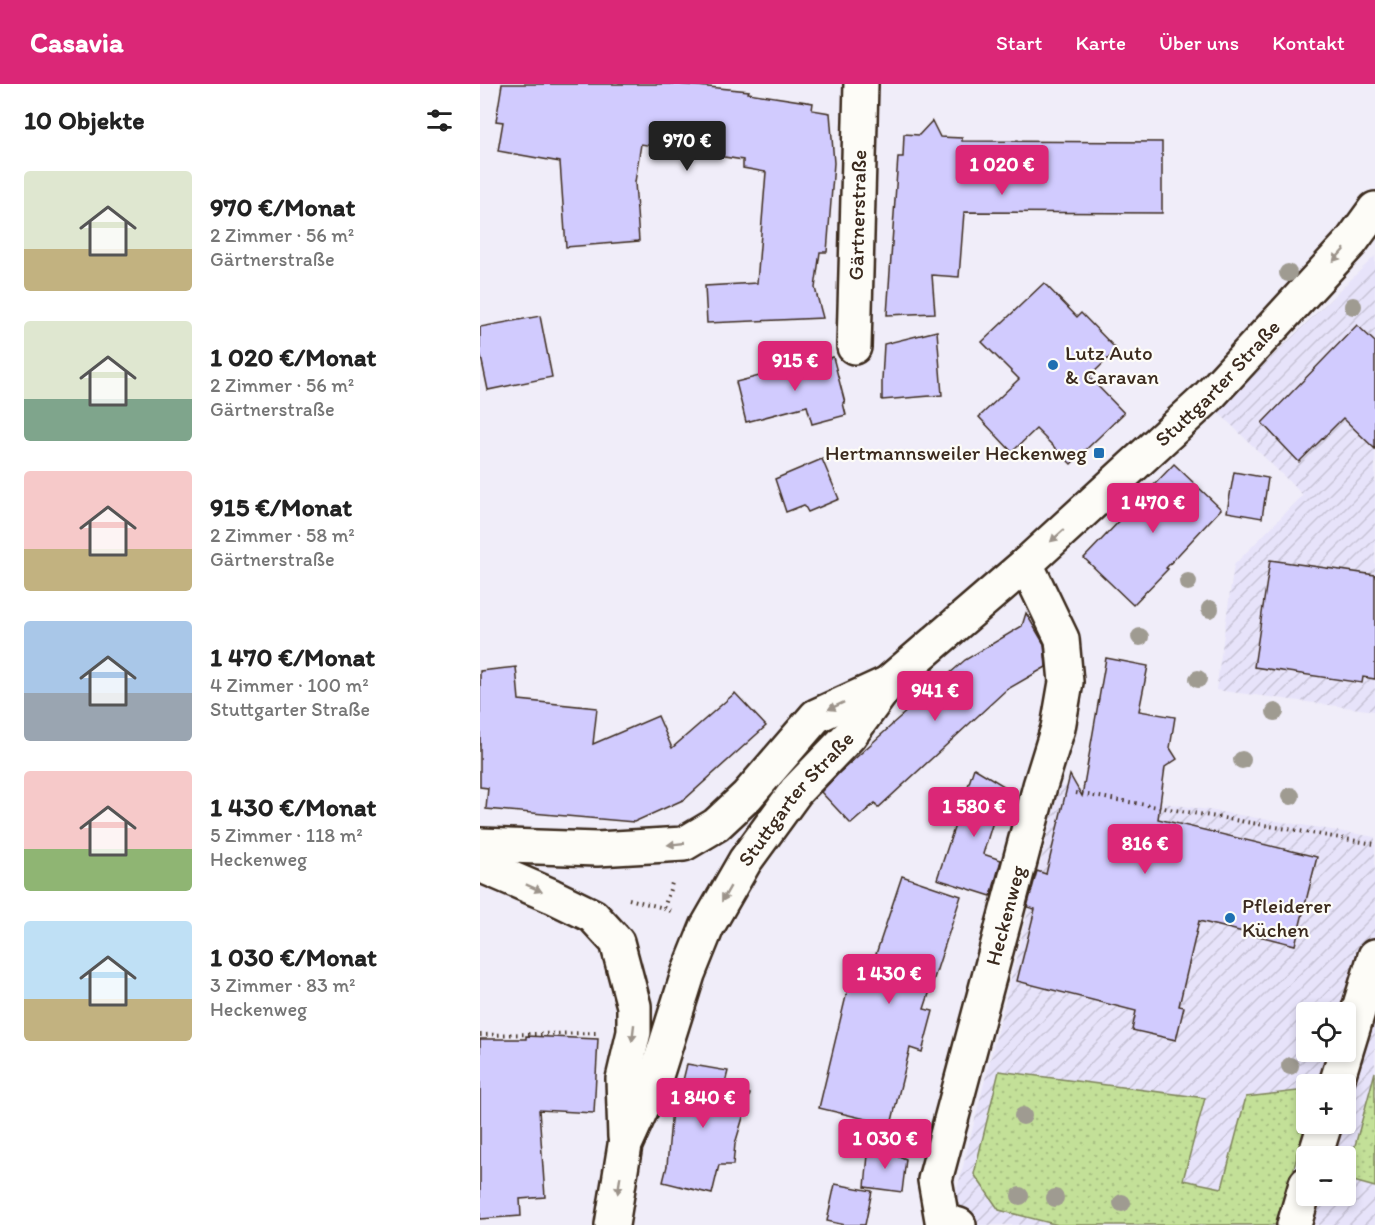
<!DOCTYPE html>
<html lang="de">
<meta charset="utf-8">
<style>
body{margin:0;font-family:Itim,sans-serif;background:#f6f6f6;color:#222;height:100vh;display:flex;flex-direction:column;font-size:22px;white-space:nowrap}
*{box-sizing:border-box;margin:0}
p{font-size:20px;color:#767676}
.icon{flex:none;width:33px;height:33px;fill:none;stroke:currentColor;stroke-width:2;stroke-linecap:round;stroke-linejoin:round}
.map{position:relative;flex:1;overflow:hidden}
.panel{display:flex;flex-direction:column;background:#fff;width:480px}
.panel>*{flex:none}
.buttons{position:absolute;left:816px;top:918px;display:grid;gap:12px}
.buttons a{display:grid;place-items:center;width:60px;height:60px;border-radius:6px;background:#fff;box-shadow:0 3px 9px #0003;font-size:30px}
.price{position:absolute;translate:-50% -51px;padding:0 14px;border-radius:6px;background:#db2777;color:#fff;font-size:20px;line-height:39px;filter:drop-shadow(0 2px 3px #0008)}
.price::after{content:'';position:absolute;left:50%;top:36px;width:18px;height:14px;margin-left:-9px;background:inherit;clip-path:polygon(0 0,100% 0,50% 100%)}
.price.on{background:#222;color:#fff}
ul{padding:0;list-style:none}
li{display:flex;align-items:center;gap:18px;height:150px;padding:0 24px}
li span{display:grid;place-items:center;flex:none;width:168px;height:120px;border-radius:6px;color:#555}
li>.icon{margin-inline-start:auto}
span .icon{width:72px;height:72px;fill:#fffc;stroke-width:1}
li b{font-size:26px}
h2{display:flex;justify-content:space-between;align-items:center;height:72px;padding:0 24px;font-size:26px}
header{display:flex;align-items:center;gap:36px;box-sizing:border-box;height:84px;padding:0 30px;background:#db2777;color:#fff}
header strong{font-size:28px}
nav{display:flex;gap:33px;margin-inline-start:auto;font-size:21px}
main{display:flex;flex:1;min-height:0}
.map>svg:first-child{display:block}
</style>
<header>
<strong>Casavia</strong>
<nav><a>Start</a><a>Karte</a><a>Über uns</a><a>Kontakt</a></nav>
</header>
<main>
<section class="panel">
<h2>10 Objekte<svg class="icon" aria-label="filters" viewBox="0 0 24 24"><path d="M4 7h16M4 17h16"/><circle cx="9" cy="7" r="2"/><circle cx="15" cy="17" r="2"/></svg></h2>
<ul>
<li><span style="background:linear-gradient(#dfe7d0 65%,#c2b280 0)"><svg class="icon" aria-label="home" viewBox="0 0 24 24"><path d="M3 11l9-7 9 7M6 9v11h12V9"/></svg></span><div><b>970 €/Monat</b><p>2 Zimmer · 56 m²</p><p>Gärtnerstraße</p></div></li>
<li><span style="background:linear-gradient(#dfe7d0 65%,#7fa58c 0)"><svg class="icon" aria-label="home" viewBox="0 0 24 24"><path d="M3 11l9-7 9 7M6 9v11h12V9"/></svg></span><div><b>1 020 €/Monat</b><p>2 Zimmer · 56 m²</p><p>Gärtnerstraße</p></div></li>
<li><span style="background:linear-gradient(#f6c9c9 65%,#c2b280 0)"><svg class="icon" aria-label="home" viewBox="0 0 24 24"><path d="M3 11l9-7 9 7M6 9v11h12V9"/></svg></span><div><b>915 €/Monat</b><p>2 Zimmer · 58 m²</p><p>Gärtnerstraße</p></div></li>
<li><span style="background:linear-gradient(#a9c7e8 60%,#9aa5b1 0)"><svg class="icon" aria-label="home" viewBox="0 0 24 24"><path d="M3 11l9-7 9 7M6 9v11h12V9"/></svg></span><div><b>1 470 €/Monat</b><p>4 Zimmer · 100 m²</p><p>Stuttgarter Straße</p></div></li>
<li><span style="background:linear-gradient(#f6c9c9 65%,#8fb573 0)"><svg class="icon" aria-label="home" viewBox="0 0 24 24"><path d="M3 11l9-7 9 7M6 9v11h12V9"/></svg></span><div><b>1 430 €/Monat</b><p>5 Zimmer · 118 m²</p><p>Heckenweg</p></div></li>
<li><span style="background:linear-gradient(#bfe0f5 65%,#c2b280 0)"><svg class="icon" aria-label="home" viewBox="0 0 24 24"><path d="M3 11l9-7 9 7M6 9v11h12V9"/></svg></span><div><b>1 030 €/Monat</b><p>3 Zimmer · 83 m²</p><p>Heckenweg</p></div></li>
</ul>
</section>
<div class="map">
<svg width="895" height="1141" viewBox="0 0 895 1141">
<defs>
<pattern id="industrial-furrows" width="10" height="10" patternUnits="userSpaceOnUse" patternTransform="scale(1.5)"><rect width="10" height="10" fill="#e7e3fa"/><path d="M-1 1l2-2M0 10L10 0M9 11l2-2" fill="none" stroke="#c7c3d6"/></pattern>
<pattern id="grass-dots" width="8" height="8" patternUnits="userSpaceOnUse" patternTransform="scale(1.5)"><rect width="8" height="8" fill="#c3e098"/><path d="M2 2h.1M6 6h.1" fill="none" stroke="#a8c083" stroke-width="1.8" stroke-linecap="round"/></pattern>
</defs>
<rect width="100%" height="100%" fill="#f0edf9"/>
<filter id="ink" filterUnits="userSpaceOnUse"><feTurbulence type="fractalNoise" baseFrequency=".0167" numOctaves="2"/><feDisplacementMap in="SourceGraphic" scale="12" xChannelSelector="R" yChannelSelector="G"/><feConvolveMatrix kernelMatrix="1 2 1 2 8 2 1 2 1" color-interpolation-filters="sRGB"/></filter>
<g filter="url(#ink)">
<g fill="url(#industrial-furrows)" fill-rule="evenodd">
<path d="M 895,172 L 895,627 L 736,606 L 754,481 L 823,411 L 737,327 Z"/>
<path d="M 580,702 L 895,753 L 895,1141 L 468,1141 ZM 826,928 L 866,928 L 866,968 L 826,968 ZM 826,1000 L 866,1000 L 866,1040 L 826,1040 ZM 826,1072 L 866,1072 L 866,1112 L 826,1112 Z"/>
</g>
<g fill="url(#grass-dots)" stroke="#7f855b" stroke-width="1.5">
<path d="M 519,987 L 725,1014 L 703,1096 L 742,1104 L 766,1013 L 826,1006 L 827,1040 L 797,1141 L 578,1141 L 519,1126 L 494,1090 Z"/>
<path d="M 895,988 L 895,1103 L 866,1095 Z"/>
</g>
<g fill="#d1cbfe" stroke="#3b2a1e" stroke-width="1.5">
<path d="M 22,0 L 197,0 L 269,7 L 268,9 L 333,19 L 332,26 L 350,29 L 354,79 L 347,168 L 340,168 L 335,204 L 343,234 L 227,239 L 225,202 L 277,199 L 286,88 L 263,84 L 263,76 L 161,60 L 155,98 L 159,157 L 86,163 L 80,78 L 18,67 L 23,38 L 16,37 Z"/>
<path d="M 452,37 L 460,53 L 482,54 L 482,57 L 682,58 L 682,129 L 484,128 L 479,193 L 452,191 L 455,229 L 407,231 L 418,73 L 423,73 L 424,50 L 439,51 Z"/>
<path d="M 564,199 L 597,233 L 601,229 L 637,266 L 609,293 L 644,329 L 591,380 L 556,345 L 532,368 L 499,333 L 539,295 L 502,258 Z"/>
<path d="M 60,232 L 72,293 L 8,306 L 0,268 L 0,243 Z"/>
<path d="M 877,241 L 895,258 L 895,365 L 863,334 L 819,378 L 782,339 Z"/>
<path d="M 457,247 L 462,311 L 402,316 L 402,296 L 404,260 Z"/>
<path d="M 353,273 L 365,319 L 363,319 L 366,331 L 332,340 L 327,322 L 266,338 L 256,298 Z"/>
<path d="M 342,375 L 359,415 L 328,428 L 324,421 L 306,428 L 295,395 Z"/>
<path d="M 694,380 L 741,425 L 686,484 L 688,485 L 653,521 L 604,474 Z"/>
<path d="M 754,388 L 788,394 L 782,434 L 747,428 Z"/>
<path d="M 790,476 L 895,491 L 895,595 L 883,593 L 882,599 L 774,583 Z"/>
<path d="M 546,529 L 564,560 L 566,583 L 526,606 L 398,724 L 395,719 L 371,740 L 341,708 L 359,689 L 412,641 L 412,640 L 485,576 L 542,542 Z"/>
<path d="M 626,574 L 668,582 L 659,627 L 695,633 L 690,664 L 697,675 L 685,683 L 678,735 L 837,773 L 815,861 L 719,837 L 699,922 L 704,923 L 696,956 L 652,946 L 656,927 L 537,897 L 555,825 L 547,823 L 557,787 L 566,790 L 590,691 L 602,712 Z"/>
<path d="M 36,583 L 39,616 L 117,624 L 113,660 L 178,632 L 192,664 L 255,609 L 286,642 L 205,715 L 154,738 L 6,725 L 8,704 L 0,703 L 0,587 Z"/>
<path d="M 494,684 L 524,702 L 503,770 L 521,776 L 511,812 L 457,795 Z"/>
<path d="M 422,792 L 481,812 L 444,925 L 453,927 L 442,968 L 430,964 L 411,1041 L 339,1024 L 374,879 L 391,885 Z"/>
<path d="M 46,952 L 118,955 L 114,1029 L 59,1026 L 65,1113 L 40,1115 L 41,1132 L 0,1135 L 0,955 L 46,955 Z"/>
<path d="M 207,980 L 248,987 L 244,1003 L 270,1010 L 255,1060 L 253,1081 L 239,1081 L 232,1110 L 183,1098 L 187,1082 L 193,1013 L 199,1013 Z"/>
<path d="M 389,1060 L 426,1075 L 422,1108 L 385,1103 Z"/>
<path d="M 355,1100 L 392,1107 L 385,1141 L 365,1141 L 347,1137 Z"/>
</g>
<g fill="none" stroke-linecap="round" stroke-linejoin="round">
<defs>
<g id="minor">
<path id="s1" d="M 374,263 L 381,0"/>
<path d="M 856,1000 L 895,872"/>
<path d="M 835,1072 L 845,1040"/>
<path id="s2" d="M 479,1141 L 462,1136 L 455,1096 L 560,702 L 578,644 L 586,598 L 582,555 L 546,480"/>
<path d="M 814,1141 L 826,1100"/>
</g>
<g id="major">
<path d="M 0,761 L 117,765 L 204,760 L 236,741 L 267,712 L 336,632 L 408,599"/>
<path d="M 0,781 L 72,812 L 113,832 L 137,858 L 154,922 L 154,948 L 143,995 L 145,1053"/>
<path id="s3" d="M 132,1141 L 145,1061 L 175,995 L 208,890 L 227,843 L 265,777 L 316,707 L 370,651 L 409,598 L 546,480 L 728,313 L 871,158 L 895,125"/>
</g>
</defs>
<use href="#minor" stroke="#3b2a1e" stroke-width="38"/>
<use href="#major" stroke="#3b2a1e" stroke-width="38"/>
<g stroke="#3b2a1e" stroke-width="4" stroke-dasharray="1.5 4.5" stroke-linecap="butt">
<path d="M 596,709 L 895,760"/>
<path d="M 149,815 L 184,824 L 193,828"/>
<path d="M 184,824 L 193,796"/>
<path d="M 0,951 L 117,949"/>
</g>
<use href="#minor" stroke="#fdfcf7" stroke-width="33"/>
<use href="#major" stroke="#fdfcf7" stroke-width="33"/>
</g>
<g fill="#9f9b91">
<circle cx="808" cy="189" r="9"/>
<circle cx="873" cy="222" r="9"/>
<circle cx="708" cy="498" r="9"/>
<circle cx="730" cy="525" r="9"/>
<circle cx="660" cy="553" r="9"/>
<circle cx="718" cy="595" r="9"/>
<circle cx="795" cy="628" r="9"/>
<circle cx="762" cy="676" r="9"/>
<circle cx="811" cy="712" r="9"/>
<circle cx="810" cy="982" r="9"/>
<circle cx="543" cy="1032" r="9"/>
<circle cx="540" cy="1112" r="9"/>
<circle cx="575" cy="1114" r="9"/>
<circle cx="642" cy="1119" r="9"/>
</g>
<defs><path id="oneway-solid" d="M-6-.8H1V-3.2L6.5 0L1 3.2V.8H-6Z" transform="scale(1.5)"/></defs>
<g fill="#9c938a">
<use href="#oneway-solid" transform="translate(859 171) rotate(132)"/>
<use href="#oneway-solid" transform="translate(577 452) rotate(138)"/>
<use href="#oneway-solid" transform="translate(356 622) rotate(155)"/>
<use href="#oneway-solid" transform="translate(196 760) rotate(174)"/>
<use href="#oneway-solid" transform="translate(54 804) rotate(24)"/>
<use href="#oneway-solid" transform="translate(246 810) rotate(120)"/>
<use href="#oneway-solid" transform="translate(153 949) rotate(97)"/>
<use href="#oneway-solid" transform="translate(139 1101) rotate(99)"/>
</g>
</g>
<g fill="#1f6fb2" stroke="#fdfcf7" stroke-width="2">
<circle cx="573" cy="281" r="6"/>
<rect x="613" y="363" width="12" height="12" rx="3"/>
<circle cx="750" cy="834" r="6"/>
</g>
<g text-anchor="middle" stroke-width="4.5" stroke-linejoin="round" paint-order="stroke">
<g font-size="21" fill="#3b2a1e" stroke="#fdfcf7">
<text dy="7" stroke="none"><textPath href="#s1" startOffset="132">Gärtnerstraße</textPath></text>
<text dy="7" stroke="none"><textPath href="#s3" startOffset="1065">Stuttgarter Straße</textPath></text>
<text dy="7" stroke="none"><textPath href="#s3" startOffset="471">Stuttgarter Straße</textPath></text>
<text dy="7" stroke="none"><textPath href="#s2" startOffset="332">Heckenweg</textPath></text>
</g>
<g font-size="21" fill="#3b2a1e" stroke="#fdfcf7" text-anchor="start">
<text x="585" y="276">Lutz Auto<tspan x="585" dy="24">&amp; Caravan</tspan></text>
<text x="607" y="376" text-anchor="end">Hertmannsweiler Heckenweg</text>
<text x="762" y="829">Pfleiderer<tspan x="762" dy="24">Küchen</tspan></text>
</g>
</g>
</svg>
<div class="buttons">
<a><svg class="icon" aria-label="locate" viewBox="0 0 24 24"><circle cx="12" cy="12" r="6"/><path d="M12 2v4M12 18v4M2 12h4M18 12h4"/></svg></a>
<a>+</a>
<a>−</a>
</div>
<b class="price on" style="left:207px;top:88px">970 €</b>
<b class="price" style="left:522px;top:112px">1 020 €</b>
<b class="price" style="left:315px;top:308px">915 €</b>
<b class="price" style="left:673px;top:450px">1 470 €</b>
<b class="price" style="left:455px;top:638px">941 €</b>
<b class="price" style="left:494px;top:754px">1 580 €</b>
<b class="price" style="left:665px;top:791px">816 €</b>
<b class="price" style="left:409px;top:921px">1 430 €</b>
<b class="price" style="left:223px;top:1045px">1 840 €</b>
<b class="price" style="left:405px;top:1086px">1 030 €</b>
</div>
</main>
